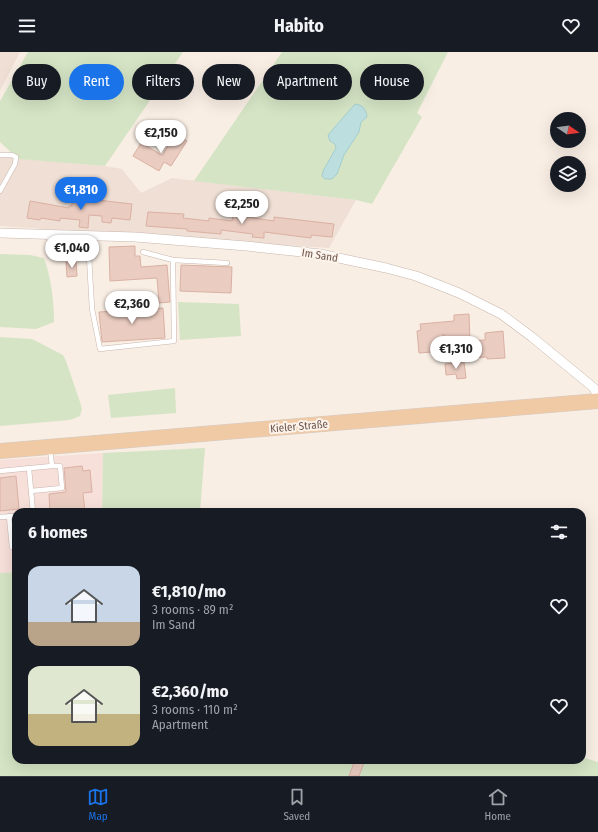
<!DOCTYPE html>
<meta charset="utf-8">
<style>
body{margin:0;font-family:"Fira Sans Condensed",sans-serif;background:#242831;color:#f1f3f6;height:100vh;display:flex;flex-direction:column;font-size:15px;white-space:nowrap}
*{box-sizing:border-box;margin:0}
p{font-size:13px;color:#9ea1a6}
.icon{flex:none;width:22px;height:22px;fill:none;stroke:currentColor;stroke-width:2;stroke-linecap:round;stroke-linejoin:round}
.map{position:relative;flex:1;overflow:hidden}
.sheet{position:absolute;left:12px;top:456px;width:574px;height:256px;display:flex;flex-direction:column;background:#171b24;border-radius:12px;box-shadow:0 4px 16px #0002}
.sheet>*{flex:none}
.guide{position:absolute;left:12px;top:12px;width:574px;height:36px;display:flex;gap:8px}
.needle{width:26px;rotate:103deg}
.controls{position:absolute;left:550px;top:60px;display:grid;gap:8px}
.controls a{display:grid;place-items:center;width:36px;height:36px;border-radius:50%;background:#171b24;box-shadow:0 4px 16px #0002;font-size:20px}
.price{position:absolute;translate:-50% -34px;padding:0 9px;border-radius:14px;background:#fff;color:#222;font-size:13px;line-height:26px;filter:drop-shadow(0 1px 2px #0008)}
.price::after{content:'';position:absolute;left:50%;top:24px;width:12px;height:9px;margin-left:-6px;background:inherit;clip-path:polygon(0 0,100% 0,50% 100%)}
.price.active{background:#1a73e8;color:#fff}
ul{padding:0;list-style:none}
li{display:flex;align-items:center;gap:12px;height:100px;padding:0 16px}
li span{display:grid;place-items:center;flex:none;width:112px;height:80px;border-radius:12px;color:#555}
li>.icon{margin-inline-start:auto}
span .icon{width:48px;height:48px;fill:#fffc;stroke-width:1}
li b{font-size:17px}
h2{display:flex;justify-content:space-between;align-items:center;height:48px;padding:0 16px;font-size:17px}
.tag{padding:0 14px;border-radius:18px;background:#171b24;box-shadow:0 4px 16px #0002;font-size:14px;line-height:36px}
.tag.active{background:#1a73e8;color:#fff}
header{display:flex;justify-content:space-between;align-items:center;height:52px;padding:0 16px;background:#171b24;font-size:18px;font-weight:700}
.tabs{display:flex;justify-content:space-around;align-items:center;height:56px;border-top:1px solid #363941;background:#171b24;font-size:11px;color:#9ea1a6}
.tabs a{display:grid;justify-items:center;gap:2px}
.tabs .active{color:#1a73e8}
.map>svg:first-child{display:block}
</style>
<header><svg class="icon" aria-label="menu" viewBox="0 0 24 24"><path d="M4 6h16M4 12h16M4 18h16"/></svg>Habito<svg class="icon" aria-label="heart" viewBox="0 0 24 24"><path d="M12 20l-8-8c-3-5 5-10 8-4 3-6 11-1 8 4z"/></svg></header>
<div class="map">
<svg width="598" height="724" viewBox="0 0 598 724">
<rect width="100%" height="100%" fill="#f9eee4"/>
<g fill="#efdfd4">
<path d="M 0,0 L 20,0 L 0,39 Z"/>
<path d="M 0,105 L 105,114 L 122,117 L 141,141 L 172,126 L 356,148 L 329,196 L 0,174 Z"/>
</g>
<path fill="#f7dfda" d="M 103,401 L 102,460 L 16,460 L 16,520 L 0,521 L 0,408 Z"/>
<g fill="#d5e4c5">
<path d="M 28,0 L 183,0 L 105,114 L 18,107 L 0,90 L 0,49 Z"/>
<path d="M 282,0 L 448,0 L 417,61 L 422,65 L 372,152 L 356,148 L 194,129 Z"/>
<path d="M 0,202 L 30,203 L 44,206 C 51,226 54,248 54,270 L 36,277 L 0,275 Z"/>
<path d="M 178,250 L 239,252 L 241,284 L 180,288 Z"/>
<path d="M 0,285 L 32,287 L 63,303 L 66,309 L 80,350 L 82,357 L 80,364 L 70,368 L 0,374 Z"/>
<path d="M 175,336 L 176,361 L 111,366 L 108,343 Z"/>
<path d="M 205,396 L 200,460 L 102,460 L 103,401 Z"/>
<path d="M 16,520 L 16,708 L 582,708 L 582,705 L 598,710 L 598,724 L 0,724 L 0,521 Z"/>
</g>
<path fill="#bcdedf" stroke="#a4cecf" d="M 355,52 C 363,53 366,57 367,65 L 361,70 L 359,80 L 344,103 L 337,122 L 332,127 L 325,127 L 322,124 L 323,119 L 336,96 L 335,92 L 330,89 L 328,83 Z"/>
<g fill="#eaccc0" stroke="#dab1a3">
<path d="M 176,82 L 187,89 L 171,114 L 164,110 L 159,119 L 133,104 L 141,91 L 162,103 Z"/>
<path d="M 72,145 L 132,152 L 130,168 L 112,166 L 111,171 L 102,170 L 102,164 L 89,163 L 88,176 L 79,175 L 80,168 L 60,166 L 60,169 L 41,166 L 40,168 L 27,166 L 30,149 L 69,156 L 69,154 L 72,154 Z"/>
<path d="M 148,160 L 184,162 L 183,166 L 209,169 L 209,166 L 232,169 L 233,163 L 274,169 L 274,165 L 334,172 L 332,185 L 311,183 L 311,186 L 264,180 L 264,186 L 252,185 L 253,182 L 221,178 L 221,182 L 187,179 L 187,177 L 146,174 Z"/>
<path d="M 135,194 L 135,204 L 140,204 L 141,215 L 167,213 L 170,250 L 159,251 L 157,226 L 110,229 L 109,195 Z"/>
<path d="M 76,209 L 77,224 L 67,225 L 66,210 Z"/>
<path d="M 181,213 L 232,215 L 231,241 L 180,239 Z"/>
<path d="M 163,256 L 165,286 L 102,290 L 99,260 Z"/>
<path d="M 469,262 L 470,289 L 485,288 L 485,281 L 503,279 L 505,306 L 487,307 L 487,305 L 465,306 L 443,282 L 445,299 L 419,301 L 417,279 L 421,278 L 420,272 L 454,269 L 454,263 Z"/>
<path d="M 464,310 L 466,326 L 457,327 L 456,322 L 446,323 L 445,312 Z"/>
<path d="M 82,414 L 83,419 L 90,418 L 92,440 L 83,441 L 85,460 L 50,460 L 49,442 L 66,440 L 64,416 Z"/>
<path d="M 16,424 L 19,457 L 0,459 L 0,426 Z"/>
<path d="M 355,708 L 365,708 L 359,724 L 349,724 Z"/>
</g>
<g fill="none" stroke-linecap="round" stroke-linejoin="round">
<defs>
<g id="service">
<path d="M 0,103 L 12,103 L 16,105 L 15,112 L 0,139"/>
<path d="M 46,184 L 66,200 L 89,204 L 92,257 L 100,297 L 174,289 L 173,208 L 227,211"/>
<path d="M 143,200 L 173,208"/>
<path d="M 29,417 L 33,460"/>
<path d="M 0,419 L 52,414 L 50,396"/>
<path d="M 31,439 L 62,436 L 60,414 L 52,414"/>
<path d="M 9,464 L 12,495"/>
<path d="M 0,465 L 16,464"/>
</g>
<path id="minor" d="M 0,181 L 135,185 L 246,194 L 320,202 L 386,216 L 416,224 L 459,241 L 501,262 L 532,285 L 594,336 L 598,345"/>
<path id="primary" d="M 0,399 L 598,349"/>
</defs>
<use href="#service" stroke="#c8b6ad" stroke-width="5.5"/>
<use href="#minor" stroke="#c8b6ad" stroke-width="10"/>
<use href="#primary" stroke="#d3ccca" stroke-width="16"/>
<use href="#service" stroke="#fff" stroke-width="4.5"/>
<use href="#minor" stroke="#fff" stroke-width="9"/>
<use href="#primary" stroke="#efcaa5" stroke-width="15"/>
</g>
<g text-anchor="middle" stroke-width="4" stroke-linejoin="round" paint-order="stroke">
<g font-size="11" fill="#6d554e" stroke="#fcf3ea">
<text transform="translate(320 203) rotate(9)" y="4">Im Sand</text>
<text transform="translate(299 374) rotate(-5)" y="4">Kieler Straße</text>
</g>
</g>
</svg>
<div class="controls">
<a><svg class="needle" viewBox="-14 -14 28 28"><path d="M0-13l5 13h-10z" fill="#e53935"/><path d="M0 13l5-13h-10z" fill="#9ea1a6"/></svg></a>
<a><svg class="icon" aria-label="layers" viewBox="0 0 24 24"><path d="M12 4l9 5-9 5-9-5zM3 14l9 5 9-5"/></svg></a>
</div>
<b class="price" style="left:161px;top:102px">€2,150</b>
<b class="price active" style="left:81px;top:159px">€1,810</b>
<b class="price" style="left:242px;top:173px">€2,250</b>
<b class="price" style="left:72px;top:217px">€1,040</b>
<b class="price" style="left:132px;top:273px">€2,360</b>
<b class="price" style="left:456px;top:318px">€1,310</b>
<div class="guide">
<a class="tag">Buy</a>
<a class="tag active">Rent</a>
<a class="tag">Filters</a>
<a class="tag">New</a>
<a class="tag">Apartment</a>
<a class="tag">House</a>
</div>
<section class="sheet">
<h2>6 homes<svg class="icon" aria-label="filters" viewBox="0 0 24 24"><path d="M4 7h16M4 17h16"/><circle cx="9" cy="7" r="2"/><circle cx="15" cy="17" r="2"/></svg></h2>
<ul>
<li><span style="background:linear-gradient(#c9d6e8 70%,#b9a48a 0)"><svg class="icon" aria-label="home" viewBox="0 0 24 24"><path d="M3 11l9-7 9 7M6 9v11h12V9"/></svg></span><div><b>€1,810/mo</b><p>3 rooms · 89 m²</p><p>Im Sand</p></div><svg class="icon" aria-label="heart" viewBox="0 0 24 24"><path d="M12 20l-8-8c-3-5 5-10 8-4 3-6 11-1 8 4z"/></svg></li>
<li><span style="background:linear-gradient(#dfe7d0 60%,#c2b280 0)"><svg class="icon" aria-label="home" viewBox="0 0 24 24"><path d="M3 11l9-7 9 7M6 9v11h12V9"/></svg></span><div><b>€2,360/mo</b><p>3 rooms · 110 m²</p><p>Apartment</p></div><svg class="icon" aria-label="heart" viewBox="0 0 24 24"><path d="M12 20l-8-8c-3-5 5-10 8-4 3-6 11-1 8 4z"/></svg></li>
</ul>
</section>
</div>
<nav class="tabs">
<a class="active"><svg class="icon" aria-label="map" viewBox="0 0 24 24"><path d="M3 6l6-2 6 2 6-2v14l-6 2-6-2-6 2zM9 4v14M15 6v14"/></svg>Map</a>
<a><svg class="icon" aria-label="saved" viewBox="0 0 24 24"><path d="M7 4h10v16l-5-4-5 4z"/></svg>Saved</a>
<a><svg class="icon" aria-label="home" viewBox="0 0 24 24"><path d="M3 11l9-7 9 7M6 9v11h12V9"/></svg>Home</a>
</nav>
